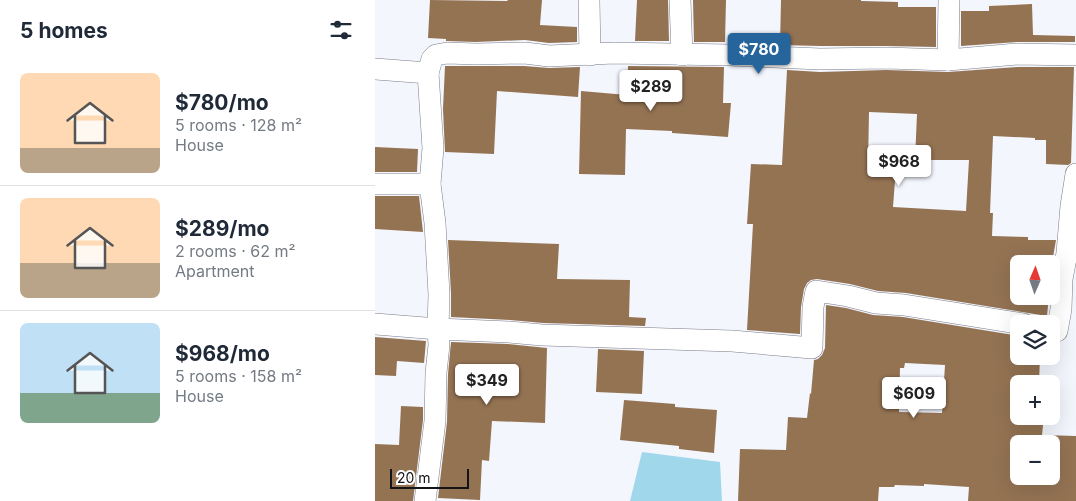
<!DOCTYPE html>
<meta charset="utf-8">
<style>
body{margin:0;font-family:Inter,sans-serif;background:#f6f6f7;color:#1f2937;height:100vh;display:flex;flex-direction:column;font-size:19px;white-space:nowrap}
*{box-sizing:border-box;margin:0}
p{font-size:16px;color:#747a83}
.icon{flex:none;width:28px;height:28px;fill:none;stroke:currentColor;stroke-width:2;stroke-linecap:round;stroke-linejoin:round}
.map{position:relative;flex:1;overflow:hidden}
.drawer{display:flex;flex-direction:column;background:#fff;width:375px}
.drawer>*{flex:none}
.needle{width:32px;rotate:2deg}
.fabs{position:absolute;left:635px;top:255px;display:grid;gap:10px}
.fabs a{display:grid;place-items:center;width:50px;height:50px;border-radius:8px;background:#fff;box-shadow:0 5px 20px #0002;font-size:25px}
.scale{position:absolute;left:15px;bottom:12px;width:79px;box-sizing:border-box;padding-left:5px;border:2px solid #131418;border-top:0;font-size:14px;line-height:18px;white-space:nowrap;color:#131418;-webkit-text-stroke:4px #fff;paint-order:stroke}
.price{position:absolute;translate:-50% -42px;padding:0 11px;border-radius:5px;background:#fff;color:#222;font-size:16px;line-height:32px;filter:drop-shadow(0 1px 2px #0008)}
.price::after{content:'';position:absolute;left:50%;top:30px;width:15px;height:11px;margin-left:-8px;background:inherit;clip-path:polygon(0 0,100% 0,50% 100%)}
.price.on{background:#25659b;color:#fff}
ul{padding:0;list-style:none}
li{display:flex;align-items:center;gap:15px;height:125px;padding:0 20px}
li+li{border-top:1px solid #e0e1e3}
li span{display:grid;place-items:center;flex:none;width:140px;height:100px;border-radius:8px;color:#555}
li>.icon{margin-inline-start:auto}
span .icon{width:60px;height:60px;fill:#fffc;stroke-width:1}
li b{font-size:21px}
h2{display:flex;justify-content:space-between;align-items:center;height:60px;padding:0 20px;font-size:21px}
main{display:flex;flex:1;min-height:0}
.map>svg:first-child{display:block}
</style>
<main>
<section class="drawer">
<h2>5 homes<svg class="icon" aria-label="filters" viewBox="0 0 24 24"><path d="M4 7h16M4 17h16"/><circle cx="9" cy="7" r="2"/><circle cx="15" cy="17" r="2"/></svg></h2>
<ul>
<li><span style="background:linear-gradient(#ffd9b3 75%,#b9a48a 0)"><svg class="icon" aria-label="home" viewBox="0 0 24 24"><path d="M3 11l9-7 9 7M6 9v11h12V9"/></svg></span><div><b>$780/mo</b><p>5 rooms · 128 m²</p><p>House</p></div></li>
<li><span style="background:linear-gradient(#ffd9b3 65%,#b9a48a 0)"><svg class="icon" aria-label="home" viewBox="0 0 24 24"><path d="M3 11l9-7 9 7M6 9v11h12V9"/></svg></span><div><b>$289/mo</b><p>2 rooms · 62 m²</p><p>Apartment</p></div></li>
<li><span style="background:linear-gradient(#bfe0f5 70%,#7fa58c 0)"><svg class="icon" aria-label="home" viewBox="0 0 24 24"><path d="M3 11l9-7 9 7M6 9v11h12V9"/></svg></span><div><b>$968/mo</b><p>5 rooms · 158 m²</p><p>House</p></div></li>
</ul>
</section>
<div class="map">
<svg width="701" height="501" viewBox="0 0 701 501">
<rect width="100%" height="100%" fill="#f4f6fe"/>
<path fill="#a0d7ea" d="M 267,452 L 345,462 L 347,501 L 255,501 Z"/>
<g fill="#947353" fill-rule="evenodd">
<path d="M 55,0 L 132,1 L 133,0 L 167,0 L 165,25 L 202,27 L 202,42 L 174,43 L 150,40 L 101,42 L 71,41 L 71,39 L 53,38 Z"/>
<path d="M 262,0 L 293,0 L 294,41 L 260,41 Z"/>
<path d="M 318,0 L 351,0 L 350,42 L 319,42 Z"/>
<path d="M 406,0 L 486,0 L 486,1 L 523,2 L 523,7 L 561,7 L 561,47 L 511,46 L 445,46 L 405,45 Z"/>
<path d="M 657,4 L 658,35 L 700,36 L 700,42 L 642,42 L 586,46 L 586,11 L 614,11 L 614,6 Z"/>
<path d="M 70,66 L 149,66 L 174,68 L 205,67 L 203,97 L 122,91 L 119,154 L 70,152 L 68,109 Z"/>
<path d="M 253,66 L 349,67 L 348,103 L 356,103 L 353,137 L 297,133 L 297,131 L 251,129 L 250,175 L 204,174 L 206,91 L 252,95 Z"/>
<path d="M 642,67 L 699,67 L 696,163 L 693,165 L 671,164 L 671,140 L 660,140 L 660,138 L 618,136 L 615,213 L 618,213 L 617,236 L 653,237 L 653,240 L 681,240 L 676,269 L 676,264 L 644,264 L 644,296 L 674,296 L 672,316 L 531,293 L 503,291 L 475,284 L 442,279 L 436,280 L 432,283 L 429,289 L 426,307 L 425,334 L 372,330 L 378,224 L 372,224 L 376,164 L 407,165 L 412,70 L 445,72 L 511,70 L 573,72 ZM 494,112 L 542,114 L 540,160 L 594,160 L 591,211 L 518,207 L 521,167 L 493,165 Z"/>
<path d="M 0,147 L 43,149 L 42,172 L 0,172 Z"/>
<path d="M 0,196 L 44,196 L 48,232 L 0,229 Z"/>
<path d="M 73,240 L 184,244 L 182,279 L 255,280 L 254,317 L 271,318 L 270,326 L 168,323 L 135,320 L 76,317 L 76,293 Z"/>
<path d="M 451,305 L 471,308 L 498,315 L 528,317 L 644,336 L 644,356 L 665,356 L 664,384 L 644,384 L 644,416 L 669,416 L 667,435 L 701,436 L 701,501 L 593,501 L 594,487 L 549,484 L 549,486 L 520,485 L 519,487 L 504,487 L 503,501 L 363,501 L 365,449 L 411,450 L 413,417 L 432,418 L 435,393 L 436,394 L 439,360 L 443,359 L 447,355 L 450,348 ZM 530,363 L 570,365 L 567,413 L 524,412 L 525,368 L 529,368 ZM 644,444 L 676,444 L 676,476 L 644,476 Z"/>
<path d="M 0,337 L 51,341 L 49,363 L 22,361 L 21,376 L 0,375 Z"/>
<path d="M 76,342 L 133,344 L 172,348 L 170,423 L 117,421 L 114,461 L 107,460 L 105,500 L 63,498 L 72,422 L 73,374 Z"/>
<path d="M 223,349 L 269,351 L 267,394 L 221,392 Z"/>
<path d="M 249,400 L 300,404 L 300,407 L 342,410 L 339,453 L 304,449 L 304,446 L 245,440 Z"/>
<path d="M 26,406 L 48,407 L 48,420 L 38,501 L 0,501 L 0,444 L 24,445 Z"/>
</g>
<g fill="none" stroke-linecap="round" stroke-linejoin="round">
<defs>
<g id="minor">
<path d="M 214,0 L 215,55"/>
<path d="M 305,0 L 307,55"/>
<path d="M 573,60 L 574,0"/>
<path d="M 0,69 L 53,73 L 58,148 L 55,184 L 60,223 L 64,294 L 63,329 L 64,345 L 61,373 L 60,421 L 50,501"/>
<path d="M 53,73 L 57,59 L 61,55 L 72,53 L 101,54 L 150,53 L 174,56 L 239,53 L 355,55 L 445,59 L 511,58 L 573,60 L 642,54 L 701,55"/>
<path d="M 0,184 L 55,184"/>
<path d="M 0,324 L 63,329 L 134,332 L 167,335 L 357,341 L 437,348 L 438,307 L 441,291 L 473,296 L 501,303 L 529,305 L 649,324"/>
<path d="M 676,329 L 682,331 L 686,309 L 687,279 L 692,253 L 696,206 L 701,174"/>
</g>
</defs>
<use href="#minor" stroke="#7b7d86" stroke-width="22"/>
<use href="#minor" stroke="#fff" stroke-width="21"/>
</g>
</svg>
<div class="fabs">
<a><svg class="needle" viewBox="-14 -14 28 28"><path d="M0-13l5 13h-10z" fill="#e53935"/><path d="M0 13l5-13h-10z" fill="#747a83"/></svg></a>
<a><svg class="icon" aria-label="layers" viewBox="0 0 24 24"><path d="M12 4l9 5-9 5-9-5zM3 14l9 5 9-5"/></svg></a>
<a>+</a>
<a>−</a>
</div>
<div class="scale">20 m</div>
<b class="price on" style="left:384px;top:75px">$780</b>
<b class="price" style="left:276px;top:112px">$289</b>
<b class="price" style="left:524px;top:187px">$968</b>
<b class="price" style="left:112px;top:406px">$349</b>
<b class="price" style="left:539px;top:419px">$609</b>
</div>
</main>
